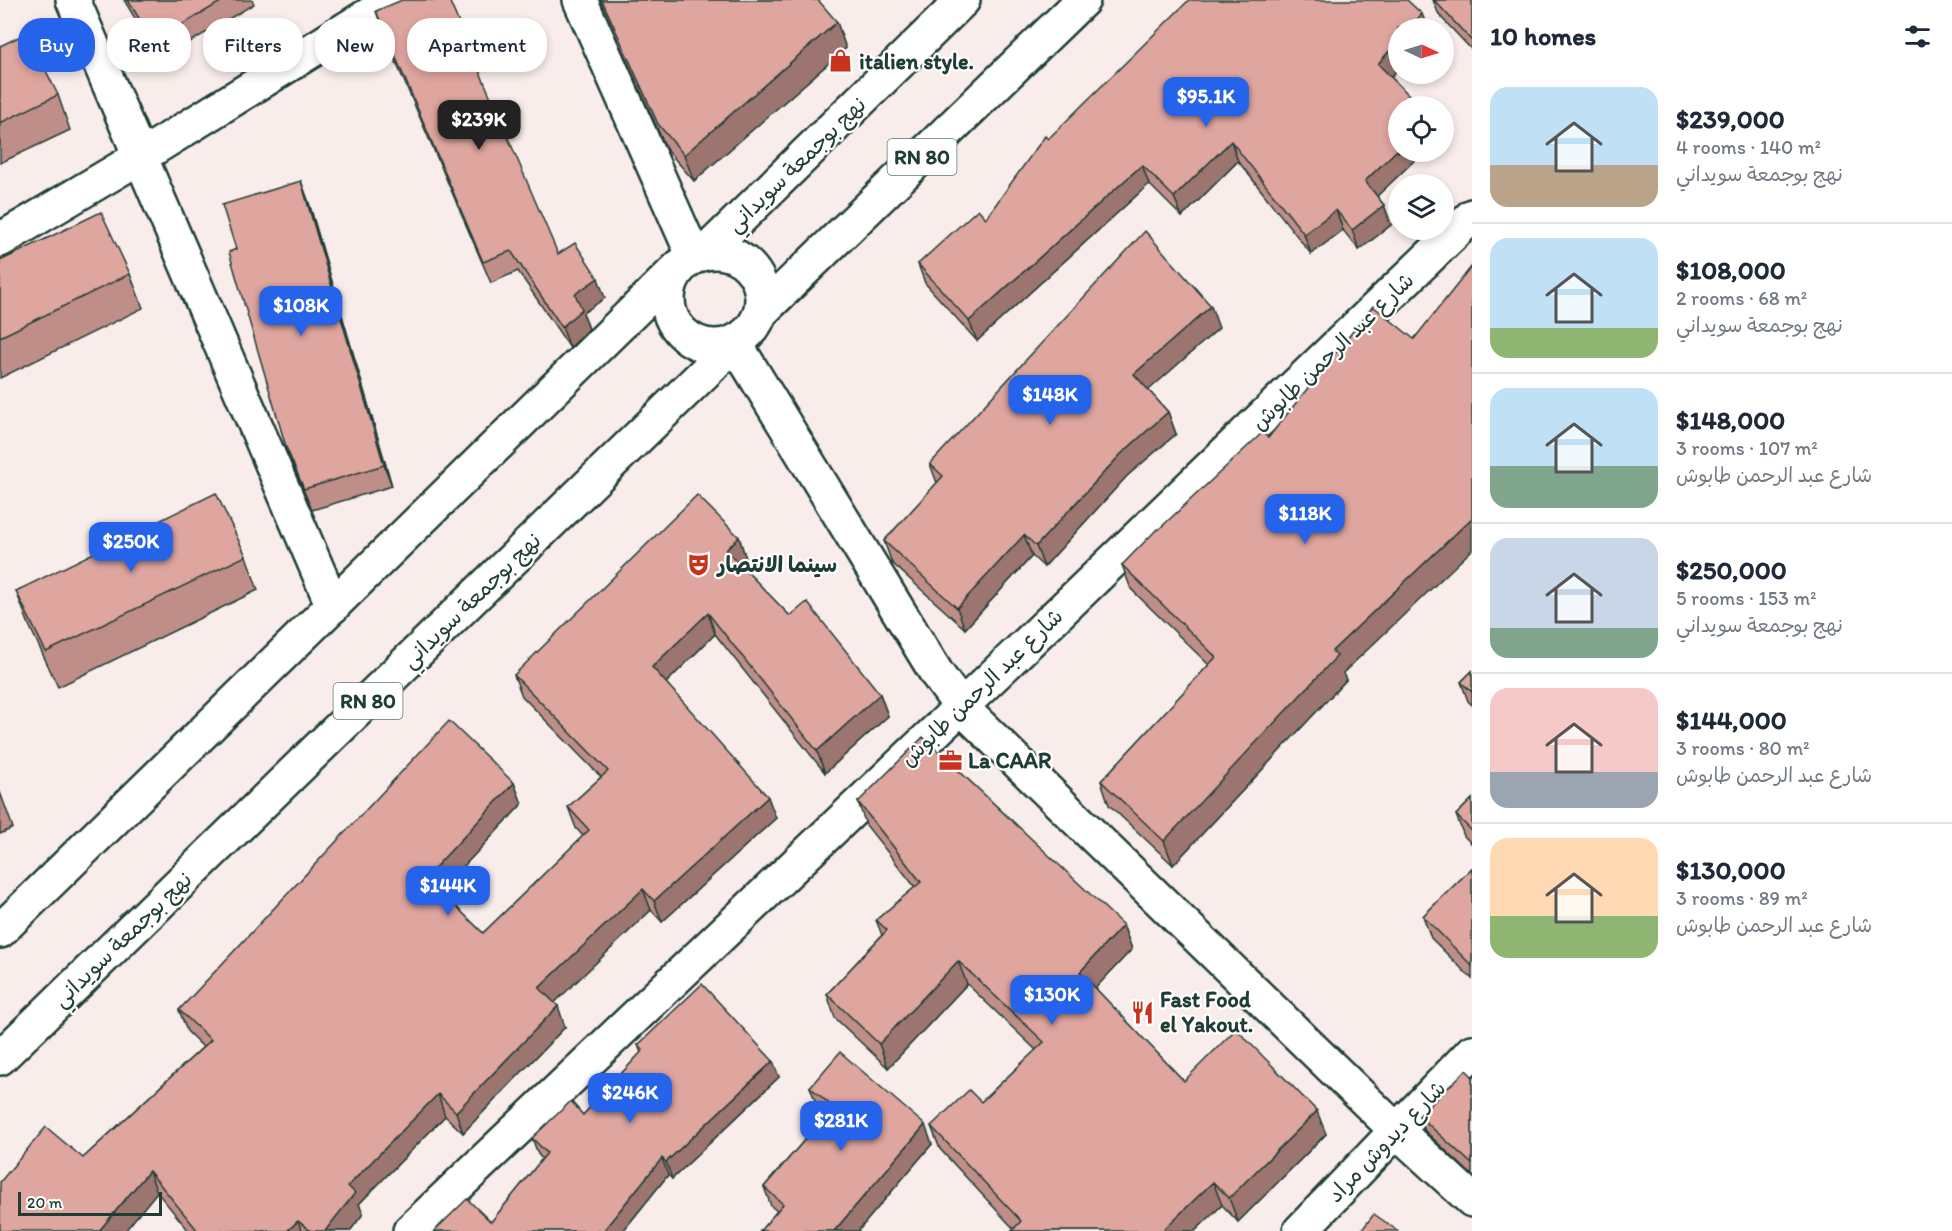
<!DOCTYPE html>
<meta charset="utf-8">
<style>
body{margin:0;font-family:Itim,"Playpen Sans Arabic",sans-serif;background:#f6f6f7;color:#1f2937;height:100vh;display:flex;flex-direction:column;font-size:22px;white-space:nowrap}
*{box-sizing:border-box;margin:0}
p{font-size:20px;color:#747a83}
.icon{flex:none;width:33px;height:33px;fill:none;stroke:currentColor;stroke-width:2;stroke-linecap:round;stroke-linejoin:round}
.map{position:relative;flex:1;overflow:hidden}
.details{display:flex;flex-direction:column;background:#fff;width:480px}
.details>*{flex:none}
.guide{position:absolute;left:18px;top:18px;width:570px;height:54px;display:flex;gap:12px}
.needle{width:39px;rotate:94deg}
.controls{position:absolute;left:1388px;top:18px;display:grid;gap:12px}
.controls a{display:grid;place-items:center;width:66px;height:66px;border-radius:50%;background:#fff;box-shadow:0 3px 9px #0003;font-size:30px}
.scale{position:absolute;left:18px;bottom:15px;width:144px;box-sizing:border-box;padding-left:6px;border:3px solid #1f3d34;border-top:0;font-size:16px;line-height:21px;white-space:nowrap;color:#1f3d34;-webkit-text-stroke:4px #fff;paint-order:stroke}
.price{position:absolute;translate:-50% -51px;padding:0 14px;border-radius:12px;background:#2563eb;color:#fff;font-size:20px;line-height:39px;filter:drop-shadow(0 2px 3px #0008)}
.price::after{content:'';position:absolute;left:50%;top:36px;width:18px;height:14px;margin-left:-9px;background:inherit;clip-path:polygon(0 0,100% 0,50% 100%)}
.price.selected{background:#222;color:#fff}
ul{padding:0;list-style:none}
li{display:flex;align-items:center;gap:18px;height:150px;padding:0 18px}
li+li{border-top:2px solid #e0e1e3}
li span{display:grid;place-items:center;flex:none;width:168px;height:120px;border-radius:18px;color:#555}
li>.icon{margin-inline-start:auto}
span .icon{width:72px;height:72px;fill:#fffc;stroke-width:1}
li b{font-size:26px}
h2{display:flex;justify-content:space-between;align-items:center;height:72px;padding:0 18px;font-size:26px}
.tag{padding:0 21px;border-radius:24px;background:#fff;box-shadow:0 3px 9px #0003;font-size:21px;line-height:54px}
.tag.selected{background:#2563eb;color:#fff}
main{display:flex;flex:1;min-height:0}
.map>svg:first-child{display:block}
</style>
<main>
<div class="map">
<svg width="1472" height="1231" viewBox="0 0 1472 1231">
<rect width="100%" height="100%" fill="#f9edec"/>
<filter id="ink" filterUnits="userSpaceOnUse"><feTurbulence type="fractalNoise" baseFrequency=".0167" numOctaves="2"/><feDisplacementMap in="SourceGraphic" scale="12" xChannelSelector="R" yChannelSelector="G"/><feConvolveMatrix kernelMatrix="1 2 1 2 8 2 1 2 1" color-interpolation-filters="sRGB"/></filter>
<g filter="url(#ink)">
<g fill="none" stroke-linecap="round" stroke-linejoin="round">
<defs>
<g id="minor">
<path d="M 73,0 L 333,606"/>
<path d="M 0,240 L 140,157 L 393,0"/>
<path d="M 735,343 L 937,674 L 961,707 L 1397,1131 L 1472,1200"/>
<path d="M 410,1231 L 961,707 L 1472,216"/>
<path d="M 1300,1231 L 1472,1052"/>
</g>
<g id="major">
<path d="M 580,0 L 694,257"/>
<circle cx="715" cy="299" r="47"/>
<path d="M 706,252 L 963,0"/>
<path d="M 760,313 L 1083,0"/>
<path d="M 0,931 L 680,266"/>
<path d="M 0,1058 L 735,343"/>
</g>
</defs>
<use href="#minor" stroke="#1f3d34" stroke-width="38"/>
<use href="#major" stroke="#1f3d34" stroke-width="38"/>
<use href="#minor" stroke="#fff" stroke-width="33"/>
<use href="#major" stroke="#fff" stroke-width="33"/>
</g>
<g fill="#c08e89" stroke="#1f3d34" stroke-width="1.5">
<path d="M 124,0 L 252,0 L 254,4 L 160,60 Z"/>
<path d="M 600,0 L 818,0 L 846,48 L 694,181 L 667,150 Z"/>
<path d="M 1433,0 L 1472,0 L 1472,50 L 1439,15 Z"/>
<path d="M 376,11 L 558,254 L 605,298 L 583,313 L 589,329 L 570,348 L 518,271 L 491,283 L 383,32 Z"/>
<path d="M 0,46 L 58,95 L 70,130 L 0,163 Z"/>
<path d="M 1398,69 L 1391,77 L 1423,152 L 1377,196 L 1384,205 L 1391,225 L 1359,250 L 1343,230 L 1311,254 L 1238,161 L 1182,217 L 1149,184 L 977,341 L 925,283 L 918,264 L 986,218 L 1048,139 Z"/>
<path d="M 301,181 L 309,203 L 392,486 L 312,510 L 294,468 L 286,447 L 236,249 Z"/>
<path d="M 0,261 L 130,274 L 143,308 L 0,378 Z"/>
<path d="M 1219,328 L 1148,390 L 1168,412 L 1176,434 L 1127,476 L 1044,567 L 1032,556 L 965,629 L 892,563 L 884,541 L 937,483 L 930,464 Z"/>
<path d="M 739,537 L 746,559 L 740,565 L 790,616 L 880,694 L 888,716 L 825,773 L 715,634 L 666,683 L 776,818 L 662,922 L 651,910 L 554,1003 L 565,1027 L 463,1133 L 445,1116 L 359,1204 L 363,1214 L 350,1231 L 189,1231 L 157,1192 L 83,1158 L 203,1047 L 187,1031 L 179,1010 L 514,783 L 522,804 L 440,891 L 483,933 L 583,836 L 576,828 L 568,807 L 601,777 L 522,696 L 514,675 Z"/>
<path d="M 246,556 L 258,590 L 58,687 L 29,625 L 16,591 Z"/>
<path d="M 1122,565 L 1343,673 L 1346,680 L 1173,865 L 1109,805 L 1101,781 L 1209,665 L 1131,589 Z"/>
<path d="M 1472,671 L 1472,705 L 1468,701 L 1461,682 Z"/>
<path d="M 0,792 L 13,828 L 0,834 Z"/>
<path d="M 1472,799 L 1472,844 L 1464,836 L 1456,815 Z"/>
<path d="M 858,802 L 1123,925 L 1132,949 L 1095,988 L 1184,1081 L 1326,1134 L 1238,1222 L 1222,1205 L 1195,1231 L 1012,1231 L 1014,1229 L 940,1149 L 931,1126 L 981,1102 L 1036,1050 L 967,984 L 888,1068 L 835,1018 L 827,994 L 882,935 L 876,920 L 915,887 L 866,825 Z"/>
<path d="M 1472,868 L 1472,979 L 1431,938 L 1423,916 Z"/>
<path d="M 638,1045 L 779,1077 L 672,1179 L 668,1175 L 623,1231 L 434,1231 L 491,1222 L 542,1159 L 538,1154 L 532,1138 L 583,1115 L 641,1053 Z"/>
<path d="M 1472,1076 L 1472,1175 L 1425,1131 L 1419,1116 Z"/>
<path d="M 810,1087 L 932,1144 L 858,1231 L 760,1231 L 777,1211 L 771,1206 L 764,1187 L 827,1114 L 817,1106 Z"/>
</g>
<g fill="#9c746f" stroke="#1f3d34" stroke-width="1.5">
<path d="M 1422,14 L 1428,28 L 1409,28 Z"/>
<path d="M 837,22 L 846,48 L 694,181 L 684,155 Z"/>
<path d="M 1398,41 L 1398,69 L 1385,84 L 1378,64 Z"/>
<path d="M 1231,141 L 1238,161 L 1182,217 L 1174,197 Z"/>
<path d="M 1398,149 L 1398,152 L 1423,152 L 1372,201 L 1365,181 Z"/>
<path d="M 1142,165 L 1149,184 L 977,341 L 969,321 Z"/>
<path d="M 301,181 L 309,203 L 392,486 L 384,465 Z"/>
<path d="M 1384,205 L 1391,225 L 1359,250 L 1352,230 Z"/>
<path d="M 1336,210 L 1343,230 L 1311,254 L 1304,234 Z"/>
<path d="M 598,278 L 605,298 L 583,313 L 589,329 L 570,348 L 562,327 L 575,294 Z"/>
<path d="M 1211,306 L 1219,328 L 1142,396 L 1134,374 Z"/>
<path d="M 1168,412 L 1176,434 L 1127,476 L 1044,567 L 1036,546 L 1120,455 Z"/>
<path d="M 1472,518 L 1472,550 L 1343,673 L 1346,680 L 1173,865 L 1164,841 L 1332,651 Z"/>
<path d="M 1024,535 L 1032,556 L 965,629 L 957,608 Z"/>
<path d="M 739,537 L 746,559 L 733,572 L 726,550 Z"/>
<path d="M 708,613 L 715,634 L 660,689 L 652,667 Z"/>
<path d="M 880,694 L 888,716 L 825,773 L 817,751 Z"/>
<path d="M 514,783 L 522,804 L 434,898 L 426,877 Z"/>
<path d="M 768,797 L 776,818 L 662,922 L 654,901 Z"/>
<path d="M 643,889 L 651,910 L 547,1010 L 539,988 Z"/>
<path d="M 1123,925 L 1132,949 L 1088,996 L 1080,972 Z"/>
<path d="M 958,961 L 967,984 L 888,1068 L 879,1044 Z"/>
<path d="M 558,1006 L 565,1027 L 463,1133 L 456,1112 Z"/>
<path d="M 773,1061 L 779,1077 L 672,1179 L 666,1162 Z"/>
<path d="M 438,1094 L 445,1116 L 359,1204 L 363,1214 L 350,1231 L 325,1231 L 348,1186 Z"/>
<path d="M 1317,1111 L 1326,1134 L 1238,1222 L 1229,1198 Z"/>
<path d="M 925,1125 L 932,1144 L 858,1231 L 834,1231 Z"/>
<path d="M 662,1158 L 668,1175 L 623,1231 L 603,1231 Z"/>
<path d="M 149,1171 L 157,1192 L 125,1231 L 99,1231 Z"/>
<path d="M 1213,1182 L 1222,1205 L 1195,1231 L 1162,1231 Z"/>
<path d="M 298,1221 L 302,1231 L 287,1231 Z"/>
</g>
<g fill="#dfa59f" stroke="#1f3d34" stroke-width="1.5">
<path d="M 128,0 L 224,0 L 153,42 Z"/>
<path d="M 402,0 L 449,0 L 558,254 L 575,243 L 598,278 L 575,294 L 582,309 L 562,327 L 511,251 L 483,262 L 376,11 Z"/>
<path d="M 602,0 L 818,0 L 837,22 L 684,155 L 658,124 Z"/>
<path d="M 1189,0 L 1407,0 L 1422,14 L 1409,28 L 1398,28 L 1398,41 L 1378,64 L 1420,106 L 1398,106 L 1398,149 L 1365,181 L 1384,205 L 1352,230 L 1336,210 L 1304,234 L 1231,141 L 1174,197 L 1142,165 L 969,321 L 918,264 L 978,209 L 986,218 L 1045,136 L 1048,139 Z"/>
<path d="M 1434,0 L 1472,0 L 1472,41 Z"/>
<path d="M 27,33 L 58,95 L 0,123 L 0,46 Z"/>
<path d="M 301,181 L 384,465 L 304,489 L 286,447 L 229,252 L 236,249 L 222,205 Z"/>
<path d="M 101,212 L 130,274 L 0,337 L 0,261 Z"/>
<path d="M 1145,231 L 1211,306 L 1134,374 L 1168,412 L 1120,455 L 1036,546 L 1024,535 L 957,608 L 884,541 L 943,476 L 930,464 Z"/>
<path d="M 1472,266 L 1472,518 L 1332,651 L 1337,656 L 1164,841 L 1101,781 L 1216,657 L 1122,565 L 1157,529 L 1158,530 L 1263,432 L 1268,438 L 1373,306 L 1414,339 Z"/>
<path d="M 216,493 L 246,556 L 46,652 L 16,591 Z"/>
<path d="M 697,495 L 739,537 L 726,550 L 790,616 L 807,602 L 880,694 L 817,751 L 708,613 L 652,667 L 768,797 L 654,901 L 643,889 L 539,988 L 558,1006 L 456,1112 L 438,1094 L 348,1186 L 355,1193 L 325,1231 L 311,1231 L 298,1221 L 287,1231 L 198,1231 L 149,1171 L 99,1231 L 0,1231 L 0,1182 L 46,1127 L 83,1158 L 211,1040 L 179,1010 L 449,721 L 514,783 L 426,877 L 483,933 L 589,830 L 568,807 L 608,771 L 514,675 Z"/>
<path d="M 1472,671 L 1472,692 L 1461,682 Z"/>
<path d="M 923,737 L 1123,925 L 1080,972 L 1184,1081 L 1236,1029 L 1317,1111 L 1229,1198 L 1213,1182 L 1162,1231 L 1012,1231 L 1021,1221 L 931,1126 L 969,1090 L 981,1102 L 1044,1042 L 958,961 L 879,1044 L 827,994 L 887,930 L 876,920 L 921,882 L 858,802 Z"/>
<path d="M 1472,799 L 1472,831 L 1456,815 Z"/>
<path d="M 1472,868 L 1472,966 L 1423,916 Z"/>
<path d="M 702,984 L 773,1061 L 666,1162 L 662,1158 L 603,1231 L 434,1231 L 467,1199 L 491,1222 L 547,1153 L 532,1138 L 571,1101 L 583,1115 L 643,1050 L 638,1045 Z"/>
<path d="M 840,1052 L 925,1125 L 834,1231 L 760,1231 L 783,1204 L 764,1187 L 833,1107 L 810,1087 Z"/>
<path d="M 1466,1070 L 1472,1076 L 1472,1164 L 1419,1116 Z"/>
<path d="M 1374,1214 L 1398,1231 L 1361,1231 Z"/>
</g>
</g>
<defs>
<symbol id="shop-bare" viewBox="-9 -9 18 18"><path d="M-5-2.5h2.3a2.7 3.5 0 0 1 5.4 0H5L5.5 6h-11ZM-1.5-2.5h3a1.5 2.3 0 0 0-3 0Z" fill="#c8321e" stroke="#fff" stroke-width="2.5" paint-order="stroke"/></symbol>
<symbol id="theatre-bare" viewBox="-9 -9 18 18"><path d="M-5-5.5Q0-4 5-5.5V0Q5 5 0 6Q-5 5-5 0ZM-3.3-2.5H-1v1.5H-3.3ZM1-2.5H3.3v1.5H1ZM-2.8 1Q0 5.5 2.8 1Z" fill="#c8321e" stroke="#fff" stroke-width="2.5" paint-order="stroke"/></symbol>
<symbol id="office-bare" viewBox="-9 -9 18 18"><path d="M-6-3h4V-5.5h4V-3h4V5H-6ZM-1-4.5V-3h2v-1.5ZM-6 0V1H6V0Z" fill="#c8321e" stroke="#fff" stroke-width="2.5" paint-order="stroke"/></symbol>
<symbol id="restaurant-bare" viewBox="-9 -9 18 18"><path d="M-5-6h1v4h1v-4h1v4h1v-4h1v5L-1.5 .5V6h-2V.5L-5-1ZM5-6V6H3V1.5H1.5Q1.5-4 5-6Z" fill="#c8321e" stroke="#fff" stroke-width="2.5" paint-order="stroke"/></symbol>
</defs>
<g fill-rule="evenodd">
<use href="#shop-bare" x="824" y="44" width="33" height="33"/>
<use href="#theatre-bare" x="682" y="548" width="33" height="33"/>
<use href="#office-bare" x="934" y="744" width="33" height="33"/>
<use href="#restaurant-bare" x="1126" y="996" width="33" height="33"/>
</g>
<g text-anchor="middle" stroke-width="4.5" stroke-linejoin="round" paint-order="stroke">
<g fill="#fff" stroke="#627771" stroke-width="1.5">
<rect x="887.5" y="139" width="69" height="36" rx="4.5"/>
<rect x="333.5" y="683" width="69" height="36" rx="4.5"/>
</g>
<g font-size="21" font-weight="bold" fill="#1f3d34">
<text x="922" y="164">RN 80</text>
<text x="368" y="708">RN 80</text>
</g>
<g font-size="22" font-weight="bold" fill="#1f3d34" stroke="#fff" text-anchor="start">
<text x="859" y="69">italien style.</text>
<text x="717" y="572">سينما الانتصار</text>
<text x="968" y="768">La CAAR</text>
<text x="1160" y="1007">Fast Food<tspan x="1160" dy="25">el Yakout.</tspan></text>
</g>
<g font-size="22" fill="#1f3d34" stroke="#fff">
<text transform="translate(796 164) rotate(-44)" y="8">نهج بوجمعة سويداني</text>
<text transform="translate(1332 351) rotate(-44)" y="8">شارع عبد الرحمن طابوش</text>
<text transform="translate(471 600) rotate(-44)" y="8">نهج بوجمعة سويداني</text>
<text transform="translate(981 687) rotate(-44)" y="8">شارع عبد الرحمن طابوش</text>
<text transform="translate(122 939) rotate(-44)" y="8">نهج بوجمعة سويداني</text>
<text transform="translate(1386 1141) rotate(-46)" y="8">شارع ديدوش مراد</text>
</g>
</g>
</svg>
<div class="controls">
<a><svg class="needle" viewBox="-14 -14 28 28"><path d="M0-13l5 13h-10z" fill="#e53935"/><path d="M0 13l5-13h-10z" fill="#747a83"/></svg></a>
<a><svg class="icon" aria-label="locate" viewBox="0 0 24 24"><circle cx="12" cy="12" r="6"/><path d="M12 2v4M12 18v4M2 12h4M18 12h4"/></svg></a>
<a><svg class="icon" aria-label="layers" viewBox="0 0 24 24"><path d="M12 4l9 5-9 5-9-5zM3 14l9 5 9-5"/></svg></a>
</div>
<div class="scale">20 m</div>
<b class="price" style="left:1206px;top:128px">$95.1K</b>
<b class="price selected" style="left:479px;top:151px">$239K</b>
<b class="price" style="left:301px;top:337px">$108K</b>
<b class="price" style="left:1050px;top:426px">$148K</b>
<b class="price" style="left:1305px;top:545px">$118K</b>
<b class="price" style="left:131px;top:573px">$250K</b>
<b class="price" style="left:448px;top:917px">$144K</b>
<b class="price" style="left:1052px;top:1026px">$130K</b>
<b class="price" style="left:630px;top:1124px">$246K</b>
<b class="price" style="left:841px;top:1152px">$281K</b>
<div class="guide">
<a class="tag selected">Buy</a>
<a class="tag">Rent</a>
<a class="tag">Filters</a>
<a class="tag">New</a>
<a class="tag">Apartment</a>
</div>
</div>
<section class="details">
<h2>10 homes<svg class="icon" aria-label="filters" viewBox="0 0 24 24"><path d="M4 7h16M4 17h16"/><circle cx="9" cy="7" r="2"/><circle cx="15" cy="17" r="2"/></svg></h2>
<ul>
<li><span style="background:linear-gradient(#bfe0f5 65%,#b9a48a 0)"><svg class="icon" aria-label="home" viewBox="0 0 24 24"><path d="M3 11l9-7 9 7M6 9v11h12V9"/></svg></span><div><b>$239,000</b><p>4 rooms · 140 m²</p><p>نهج بوجمعة سويداني</p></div></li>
<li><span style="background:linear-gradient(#bfe0f5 75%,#8fb573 0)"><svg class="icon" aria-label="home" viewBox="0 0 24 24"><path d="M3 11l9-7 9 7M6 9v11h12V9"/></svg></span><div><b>$108,000</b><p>2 rooms · 68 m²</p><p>نهج بوجمعة سويداني</p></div></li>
<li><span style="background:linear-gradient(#bfe0f5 65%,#7fa58c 0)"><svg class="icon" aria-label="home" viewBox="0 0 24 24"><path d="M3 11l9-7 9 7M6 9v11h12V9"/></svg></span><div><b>$148,000</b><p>3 rooms · 107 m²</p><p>شارع عبد الرحمن طابوش</p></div></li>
<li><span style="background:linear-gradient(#c9d6e8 75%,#7fa58c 0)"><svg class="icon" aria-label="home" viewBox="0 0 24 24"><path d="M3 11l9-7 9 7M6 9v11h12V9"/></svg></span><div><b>$250,000</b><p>5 rooms · 153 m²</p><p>نهج بوجمعة سويداني</p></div></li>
<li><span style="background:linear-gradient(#f6c9c9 70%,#9aa5b1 0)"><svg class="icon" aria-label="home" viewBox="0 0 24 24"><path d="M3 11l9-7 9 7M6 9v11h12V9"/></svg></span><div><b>$144,000</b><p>3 rooms · 80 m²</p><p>شارع عبد الرحمن طابوش</p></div></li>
<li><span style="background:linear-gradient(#ffd9b3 65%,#8fb573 0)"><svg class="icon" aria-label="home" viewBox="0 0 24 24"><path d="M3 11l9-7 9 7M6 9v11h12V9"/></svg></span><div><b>$130,000</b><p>3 rooms · 89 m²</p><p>شارع عبد الرحمن طابوش</p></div></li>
</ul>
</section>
</main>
